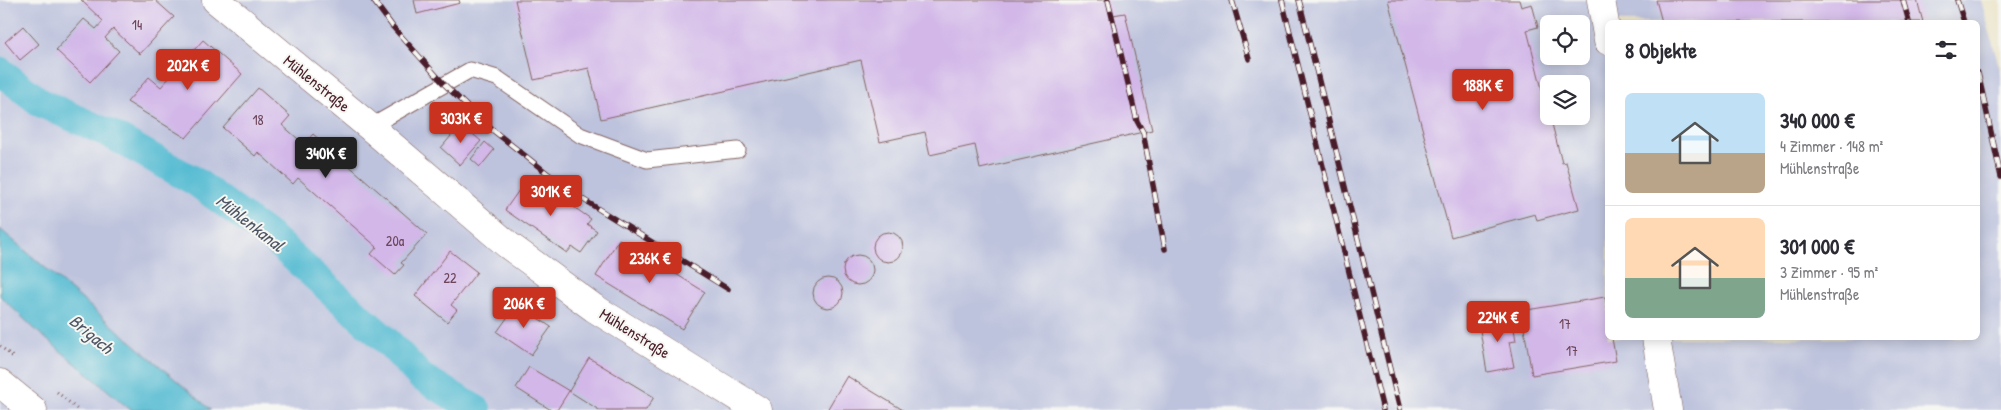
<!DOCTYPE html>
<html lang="de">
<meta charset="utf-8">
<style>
body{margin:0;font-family:"Patrick Hand",sans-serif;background:#f7f7f7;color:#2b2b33;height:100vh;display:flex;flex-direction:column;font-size:19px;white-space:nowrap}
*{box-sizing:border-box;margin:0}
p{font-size:16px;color:#7c7c81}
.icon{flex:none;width:28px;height:28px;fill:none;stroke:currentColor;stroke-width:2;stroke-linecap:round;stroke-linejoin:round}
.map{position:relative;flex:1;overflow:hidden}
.sheet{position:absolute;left:1605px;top:20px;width:375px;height:320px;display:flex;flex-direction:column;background:#fff;border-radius:8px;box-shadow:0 2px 12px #0003}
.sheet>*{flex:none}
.fabs{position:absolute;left:1540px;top:15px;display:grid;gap:10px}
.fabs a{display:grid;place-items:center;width:50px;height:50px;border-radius:8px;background:#fff;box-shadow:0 2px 12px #0003;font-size:25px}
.price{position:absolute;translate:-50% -42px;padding:0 11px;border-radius:5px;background:#c8321e;color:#fff;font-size:16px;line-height:32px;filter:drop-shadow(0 1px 2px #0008)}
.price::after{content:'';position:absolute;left:50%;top:30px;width:15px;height:11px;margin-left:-8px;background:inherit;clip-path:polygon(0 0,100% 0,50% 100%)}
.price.active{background:#222;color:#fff}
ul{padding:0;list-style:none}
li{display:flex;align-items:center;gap:15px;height:125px;padding:0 20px}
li+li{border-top:1px solid #e1e1e2}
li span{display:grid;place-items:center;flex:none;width:140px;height:100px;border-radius:8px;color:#555}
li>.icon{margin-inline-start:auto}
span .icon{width:60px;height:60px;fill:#fffc;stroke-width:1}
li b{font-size:21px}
h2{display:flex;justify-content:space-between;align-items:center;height:60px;padding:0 20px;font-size:21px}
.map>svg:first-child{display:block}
</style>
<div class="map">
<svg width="2001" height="410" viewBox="0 0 2001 410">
<rect width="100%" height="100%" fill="#f6f6f2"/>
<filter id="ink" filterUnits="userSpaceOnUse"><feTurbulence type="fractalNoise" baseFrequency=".02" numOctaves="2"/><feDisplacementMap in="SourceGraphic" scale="10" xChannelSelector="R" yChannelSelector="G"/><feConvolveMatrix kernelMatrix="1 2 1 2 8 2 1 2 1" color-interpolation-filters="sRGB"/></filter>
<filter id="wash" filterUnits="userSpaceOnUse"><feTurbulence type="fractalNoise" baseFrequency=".0096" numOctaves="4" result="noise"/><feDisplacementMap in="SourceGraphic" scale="20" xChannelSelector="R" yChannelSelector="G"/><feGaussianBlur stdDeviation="1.12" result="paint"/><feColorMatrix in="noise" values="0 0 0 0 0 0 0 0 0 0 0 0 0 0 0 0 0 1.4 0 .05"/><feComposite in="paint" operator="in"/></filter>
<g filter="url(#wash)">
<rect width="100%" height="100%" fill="#ece5ca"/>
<path fill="#bec3dd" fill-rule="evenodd" d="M 0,0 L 1981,0 L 2001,74 L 2001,410 L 0,410 ZM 1608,22 L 1978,22 L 1978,338 L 1608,338 ZM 1549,24 L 1581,24 L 1581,56 L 1549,56 ZM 1549,84 L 1581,84 L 1581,116 L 1549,116 Z"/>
<path fill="#54bbd2" stroke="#4f6d7e" d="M 0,229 L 211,410 L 131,410 L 38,332 L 0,296 Z"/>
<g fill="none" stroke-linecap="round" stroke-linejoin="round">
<path stroke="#54bbd2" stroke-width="29" d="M 0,71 L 41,103 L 110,134 L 196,182 L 272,238 L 388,342 L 421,377 L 477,410"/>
</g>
<g id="blocks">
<g fill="#d2b7e8">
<path d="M 81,0 L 155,0 L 174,17 L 140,54 L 113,29 L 105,38 L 119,51 L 90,82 L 56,50 L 84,19 L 96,29 L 103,21 Z"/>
<path d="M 414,0 L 459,0 L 460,3 L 417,14 Z"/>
<path d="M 515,0 L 1109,0 L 1113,15 L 1125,13 L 1152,130 L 980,169 L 975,145 L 930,155 L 925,132 L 880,142 L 861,60 L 601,119 L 589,68 L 534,80 Z"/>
<path d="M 1388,0 L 1519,0 L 1521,7 L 1532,4 L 1538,27 L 1527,30 L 1544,97 L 1549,96 L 1549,116 L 1563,116 L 1551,120 L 1562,163 L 1566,162 L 1579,209 L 1537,220 L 1535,214 L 1451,237 Z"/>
<path d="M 1656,0 L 1917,0 L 1923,22 L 1662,22 Z"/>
<path d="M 23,26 L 39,44 L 20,60 L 5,42 Z"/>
<path d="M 203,40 L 242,74 L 186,138 L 127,102 L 149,77 L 161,87 Z"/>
<path d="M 258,88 L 290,116 L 282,125 L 304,144 L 313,134 L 427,234 L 401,263 L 404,265 L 395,275 L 371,254 L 377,247 L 298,178 L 293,184 L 258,152 L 255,156 L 223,128 Z"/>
<path d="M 461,124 L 481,141 L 460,165 L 441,148 Z"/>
<path d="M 485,142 L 494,150 L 480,167 L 471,159 Z"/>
<path d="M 529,176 L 591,219 L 587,224 L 597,231 L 581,253 L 572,247 L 567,253 L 505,210 Z"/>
<circle cx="888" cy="247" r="15"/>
<path d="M 619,239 L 705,292 L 682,329 L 596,276 Z"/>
<path d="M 450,251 L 477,272 L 451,305 L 457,310 L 447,322 L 415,296 Z"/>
<circle cx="858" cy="270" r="15"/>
<circle cx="828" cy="293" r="15"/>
<path d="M 1605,297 L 1608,311 L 1608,338 L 1612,338 L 1616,361 L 1532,375 L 1521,311 Z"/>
<path d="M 517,304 L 551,327 L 531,355 L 497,332 Z"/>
<path d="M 1512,316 L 1516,341 L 1509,342 L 1514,367 L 1487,372 L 1480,330 L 1488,328 L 1486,320 Z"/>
<path d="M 589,358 L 654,397 L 646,410 L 599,410 L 569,391 Z"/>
<path d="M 529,367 L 569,391 L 557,410 L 551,410 L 516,388 Z"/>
<path d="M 847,376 L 903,410 L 827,410 Z"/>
</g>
</g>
</g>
<g filter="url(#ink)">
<use href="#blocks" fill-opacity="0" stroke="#836463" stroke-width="1"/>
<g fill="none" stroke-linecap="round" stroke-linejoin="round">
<defs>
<path id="service" d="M 370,127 L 470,70 L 497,78 L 580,135 L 647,160 L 738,150"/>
<g id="minor">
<path d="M 216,0 L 370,127 L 508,245 L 594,308 L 758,410"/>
<path d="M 1601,0 L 1608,41"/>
<path d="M 1656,338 L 1668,410"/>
<path d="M 0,383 L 33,410"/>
</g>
</defs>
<use href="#service" stroke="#836463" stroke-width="17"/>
<use href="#minor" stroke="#836463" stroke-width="29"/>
<g stroke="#836463" stroke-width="3" stroke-dasharray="1 4" stroke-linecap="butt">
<path d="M 0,346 L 13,357"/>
<path d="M 57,392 L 78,410"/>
</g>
<use href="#service" stroke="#fff" stroke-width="15"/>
<use href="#minor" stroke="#fff" stroke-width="28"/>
<defs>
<g id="rail">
<path d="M 373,0 L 393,27 L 444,84 L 485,124 L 571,192 L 728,289"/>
<path d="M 1108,0 L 1137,121 L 1143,132 L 1165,249"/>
<path d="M 1232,0 L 1249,59"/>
<path d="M 1282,0 L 1383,410"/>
<path d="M 1299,0 L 1400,410"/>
<path d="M 1903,0 L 1909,22"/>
<path d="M 1957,0 L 1964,22"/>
<path d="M 1978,73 L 2001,177"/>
</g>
</defs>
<use href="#rail" stroke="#4a1f2b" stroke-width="5.5"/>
<use href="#rail" stroke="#f6f6f2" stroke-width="4" stroke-dasharray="11" stroke-linecap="butt"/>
</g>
</g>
<g text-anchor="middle" stroke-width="4" stroke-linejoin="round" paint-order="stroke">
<g font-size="14" fill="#6c455a">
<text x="137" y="30">14</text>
<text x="258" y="125">18</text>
<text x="395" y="246">20a</text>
<text x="450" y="283">22</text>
<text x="1565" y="329">17</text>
<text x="1572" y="356">17</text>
</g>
<g font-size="16" fill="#4a1f2b" stroke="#f6f6f2">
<text transform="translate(317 83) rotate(39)" y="6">Mühlenstraße</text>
<text transform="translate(635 333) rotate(32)" y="6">Mühlenstraße</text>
</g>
<g font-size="18" font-style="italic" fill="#4e5665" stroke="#f6f6f2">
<text transform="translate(250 223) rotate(38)" y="6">Mühlenkanal</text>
<text transform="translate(91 334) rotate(40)" y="6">Brigach</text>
</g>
</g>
</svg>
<div class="fabs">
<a><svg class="icon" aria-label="locate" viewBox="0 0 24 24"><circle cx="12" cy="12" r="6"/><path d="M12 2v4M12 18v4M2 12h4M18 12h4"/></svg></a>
<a><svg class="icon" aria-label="layers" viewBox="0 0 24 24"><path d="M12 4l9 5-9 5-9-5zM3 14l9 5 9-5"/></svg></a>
</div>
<b class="price" style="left:188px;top:91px">202K €</b>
<b class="price" style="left:1483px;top:111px">188K €</b>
<b class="price" style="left:461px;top:144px">303K €</b>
<b class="price active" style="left:326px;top:179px">340K €</b>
<b class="price" style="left:551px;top:217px">301K €</b>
<b class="price" style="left:650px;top:284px">236K €</b>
<b class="price" style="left:524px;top:329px">206K €</b>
<b class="price" style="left:1498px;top:343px">224K €</b>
<section class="sheet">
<h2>8 Objekte<svg class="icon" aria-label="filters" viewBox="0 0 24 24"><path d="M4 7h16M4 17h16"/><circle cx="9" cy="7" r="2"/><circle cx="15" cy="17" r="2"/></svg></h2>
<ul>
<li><span style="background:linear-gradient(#bfe0f5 60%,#b9a48a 0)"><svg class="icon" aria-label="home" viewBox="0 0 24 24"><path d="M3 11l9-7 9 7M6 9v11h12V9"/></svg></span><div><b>340 000 €</b><p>4 Zimmer · 148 m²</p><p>Mühlenstraße</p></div></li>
<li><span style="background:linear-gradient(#ffd9b3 60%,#7fa58c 0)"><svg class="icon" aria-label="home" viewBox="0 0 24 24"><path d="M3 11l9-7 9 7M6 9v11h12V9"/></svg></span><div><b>301 000 €</b><p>3 Zimmer · 95 m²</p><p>Mühlenstraße</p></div></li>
</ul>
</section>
</div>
